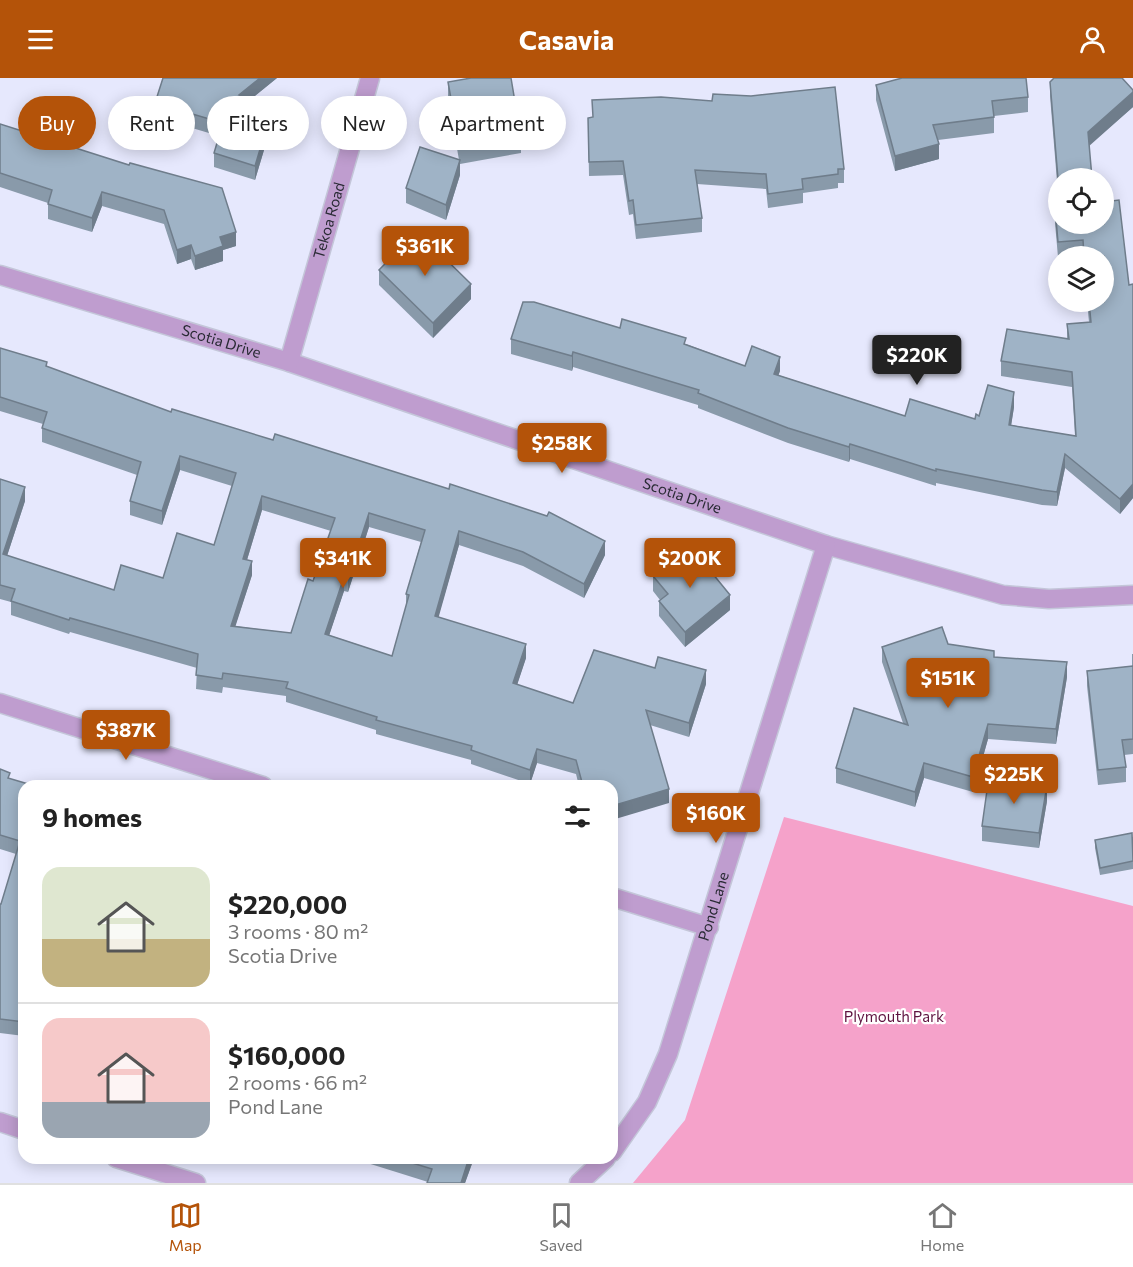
<!DOCTYPE html>
<meta charset="utf-8">
<style>
body{margin:0;font-family:Commissioner,sans-serif;background:#f6f6f6;color:#222;height:100vh;display:flex;flex-direction:column;font-size:22px;white-space:nowrap}
*{box-sizing:border-box;margin:0}
p{font-size:20px;color:#767676}
.icon{flex:none;width:33px;height:33px;fill:none;stroke:currentColor;stroke-width:2;stroke-linecap:round;stroke-linejoin:round}
.map{position:relative;flex:1;overflow:hidden}
.sheet{position:absolute;left:18px;top:702px;width:600px;height:384px;display:flex;flex-direction:column;background:#fff;border-radius:18px;box-shadow:0 3px 15px #0003}
.sheet>*{flex:none}
.top-card{position:absolute;left:18px;top:18px;width:600px;height:54px;display:flex;gap:12px}
.tools{position:absolute;left:1048px;top:90px;display:grid;gap:12px}
.tools a{display:grid;place-items:center;width:66px;height:66px;border-radius:50%;background:#fff;box-shadow:0 3px 15px #0003;font-size:30px}
.price{position:absolute;translate:-50% -51px;padding:0 14px;border-radius:6px;background:#b45309;color:#fff;font-size:20px;line-height:39px;filter:drop-shadow(0 2px 3px #0008)}
.price::after{content:'';position:absolute;left:50%;top:36px;width:18px;height:14px;margin-left:-9px;background:inherit;clip-path:polygon(0 0,100% 0,50% 100%)}
.price.selected{background:#222;color:#fff}
ul{padding:0;list-style:none}
li{display:flex;align-items:center;gap:18px;height:150px;padding:0 24px}
li+li{border-top:2px solid #e0e0e0}
li span{display:grid;place-items:center;flex:none;width:168px;height:120px;border-radius:18px;color:#555}
li>.icon{margin-inline-start:auto}
span .icon{width:72px;height:72px;fill:#fffc;stroke-width:1}
li b{font-size:26px}
h2{display:flex;justify-content:space-between;align-items:center;height:72px;padding:0 24px;font-size:26px}
.chip{padding:0 21px;border-radius:27px;background:#fff;box-shadow:0 3px 15px #0003;font-size:21px;line-height:54px}
.chip.selected{background:#b45309;color:#fff}
header{display:flex;justify-content:space-between;align-items:center;height:78px;padding:0 24px;background:#b45309;color:#fff;font-size:27px;font-weight:700}
.dock{display:flex;justify-content:space-around;align-items:center;height:84px;border-top:2px solid #e0e0e0;background:#fff;font-size:16px;color:#767676}
.dock a{display:grid;justify-items:center;gap:3px}
.dock .selected{color:#b45309}
.map>svg:first-child{display:block}
</style>
<header><svg class="icon" aria-label="menu" viewBox="0 0 24 24"><path d="M4 6h16M4 12h16M4 18h16"/></svg>Casavia<svg class="icon" aria-label="person" viewBox="0 0 24 24"><circle cx="12" cy="8" r="4"/><path d="M4 21q1-7 8-7t8 7"/></svg></header>
<div class="map">
<svg width="1133" height="1105" viewBox="0 0 1133 1105">
<rect width="100%" height="100%" fill="#e6e8fd"/>
<path fill="#f5a2ca" d="M 784,739 L 1133,828 L 1133,1105 L 633,1105 L 685,1042 Z"/>
<g fill="none" stroke-linecap="round" stroke-linejoin="round">
<defs>
<g id="minor">
<path id="s1" d="M 0,197 L 289,284 L 826,467 L 1003,517 L 1049,521 L 1133,517"/>
<path id="s2" d="M 289,284 L 370,0"/>
<path d="M 0,625 L 263,708"/>
<path d="M 612,819 L 709,849"/>
<path d="M 0,1044 L 24,1052"/>
<path id="s3" d="M 612,1074 L 647,1024 L 668,976 L 826,467"/>
<path d="M 116,1080 L 196,1105"/>
<path d="M 579,1105 L 606,1080"/>
</g>
</defs>
<use href="#minor" stroke="#c4c6d9" stroke-width="21"/>
<use href="#minor" stroke="#bf9dcf" stroke-width="18"/>
</g>
<g fill="#899aaa" fill-rule="evenodd">
<path d="M 163,0 L 277,0 L 251,21 L 273,42 L 255,102 L 214,89 L 214,75 L 219,58 L 155,39 L 155,25 Z"/>
<path d="M 448,4 L 521,60 L 521,75 L 460,86 L 460,97 L 446,142 L 406,125 L 406,110 L 459,82 L 448,19 Z"/>
<path d="M 1050,4 L 1133,29 L 1089,67 L 1059,100 L 1059,128 L 1050,18 Z"/>
<path d="M 876,7 L 1028,19 L 1028,34 L 994,38 L 994,55 L 938,62 L 939,81 L 895,93 L 876,22 Z"/>
<path d="M 588,40 L 844,91 L 844,105 L 838,105 L 838,110 L 803,115 L 803,125 L 768,130 L 766,111 L 697,106 L 702,140 L 702,154 L 636,161 L 633,136 L 629,137 L 623,97 L 589,98 Z"/>
<path d="M 0,46 L 236,168 L 223,172 L 223,183 L 195,192 L 191,181 L 177,186 L 164,146 L 102,128 L 92,154 L 48,141 L 48,125 L 0,109 Z"/>
<path d="M 1055,130 L 1104,146 L 1129,207 L 1133,206 L 1133,420 L 1120,436 L 1065,390 L 1057,428 L 1042,427 L 936,405 L 936,408 L 850,381 L 849,384 L 788,365 L 698,330 L 698,327 L 573,289 L 572,293 L 511,276 L 511,261 L 620,250 L 686,266 L 745,288 L 780,293 L 778,297 L 905,338 L 975,341 L 979,338 L 1014,329 L 1011,347 L 1075,358 L 1072,309 L 1001,298 L 1001,283 L 1067,261 L 1067,246 L 1089,244 L 1087,224 L 1104,224 L 1104,178 L 1083,178 L 1083,176 L 1058,179 L 1055,145 Z"/>
<path d="M 379,192 L 471,221 L 433,260 L 379,207 Z"/>
<path d="M 0,270 L 47,289 L 171,334 L 605,477 L 584,520 L 523,488 L 459,467 L 438,539 L 526,580 L 517,607 L 573,625 L 706,606 L 689,659 L 650,647 L 669,725 L 612,708 L 579,708 L 576,696 L 537,685 L 530,706 L 471,686 L 471,682 L 376,656 L 376,652 L 286,624 L 286,618 L 223,609 L 222,615 L 196,611 L 197,590 L 70,554 L 69,556 L 11,537 L 11,524 L 0,521 L 0,401 L 25,423 L 7,478 L 114,512 L 163,500 L 214,467 L 232,408 L 180,392 L 162,447 L 130,437 L 130,423 L 137,397 L 42,364 L 42,350 L 43,346 L 0,333 ZM 262,432 L 331,453 L 313,503 L 291,555 L 235,548 L 252,497 L 247,482 ZM 369,449 L 421,464 L 406,516 L 406,529 L 392,578 L 329,557 L 344,513 L 348,514 Z"/>
<path d="M 653,498 L 730,532 L 685,569 L 659,538 L 659,523 L 660,522 L 653,513 Z"/>
<path d="M 948,566 L 1067,599 L 1056,666 L 988,661 L 973,714 L 924,700 L 915,729 L 836,705 L 836,690 L 903,645 L 882,584 L 882,569 Z"/>
<path d="M 1132,576 L 1133,576 L 1133,676 L 1124,677 L 1126,689 L 1126,704 L 1098,707 L 1087,608 L 1087,593 L 1132,588 Z"/>
<path d="M 0,691 L 10,701 L 24,708 L 24,958 L 0,955 L 0,826 L 1,826 L 16,776 L 0,771 Z"/>
<path d="M 1047,723 L 1039,770 L 982,763 L 982,748 Z"/>
<path d="M 1133,759 L 1133,791 L 1100,797 L 1095,770 L 1095,762 Z"/>
<path d="M 361,1080 L 474,1080 L 465,1105 L 428,1104 L 361,1083 Z"/>
</g>
<g fill="#6f7d8b">
<path d="M 260,0 L 277,0 L 239,31 L 239,17 Z"/>
<path d="M 1133,14 L 1133,29 L 1088,69 L 1088,54 Z"/>
<path d="M 273,28 L 273,42 L 255,102 L 255,88 Z"/>
<path d="M 939,66 L 939,81 L 895,93 L 895,78 Z"/>
<path d="M 460,82 L 460,97 L 446,142 L 446,127 Z"/>
<path d="M 102,114 L 102,128 L 92,154 L 92,140 Z"/>
<path d="M 236,154 L 236,168 L 223,172 L 223,183 L 195,192 L 195,178 L 220,159 Z"/>
<path d="M 191,167 L 191,181 L 177,186 L 177,172 Z"/>
<path d="M 471,206 L 471,221 L 433,260 L 433,245 Z"/>
<path d="M 573,274 L 573,289 L 572,293 L 572,278 Z"/>
<path d="M 780,279 L 780,293 L 774,310 L 774,296 Z"/>
<path d="M 1014,314 L 1014,329 L 1009,361 L 1009,347 Z"/>
<path d="M 850,366 L 850,381 L 849,384 L 849,369 Z"/>
<path d="M 1065,376 L 1065,390 L 1057,428 L 1057,414 Z"/>
<path d="M 180,378 L 180,392 L 162,447 L 162,433 Z"/>
<path d="M 1133,406 L 1133,420 L 1120,436 L 1120,421 Z"/>
<path d="M 25,409 L 25,423 L 3,490 L 3,476 Z"/>
<path d="M 262,418 L 262,432 L 243,495 L 243,481 Z"/>
<path d="M 369,435 L 369,449 L 348,514 L 348,500 Z"/>
<path d="M 459,453 L 459,467 L 435,552 L 435,538 Z"/>
<path d="M 605,463 L 605,477 L 584,520 L 584,506 Z"/>
<path d="M 252,483 L 252,497 L 231,562 L 231,548 Z"/>
<path d="M 344,499 L 344,513 L 325,570 L 325,556 Z"/>
<path d="M 730,517 L 730,532 L 685,569 L 685,554 Z"/>
<path d="M 526,566 L 526,580 L 513,619 L 513,605 Z"/>
<path d="M 1067,584 L 1067,599 L 1056,666 L 1056,651 Z"/>
<path d="M 706,592 L 706,606 L 689,659 L 689,645 Z"/>
<path d="M 988,646 L 988,661 L 973,714 L 973,699 Z"/>
<path d="M 537,671 L 537,685 L 530,706 L 530,692 Z"/>
<path d="M 924,685 L 924,700 L 915,729 L 915,714 Z"/>
<path d="M 1047,707 L 1047,723 L 1039,770 L 1039,755 Z"/>
<path d="M 669,711 L 669,725 L 612,742 L 612,728 Z"/>
<path d="M 616,909 L 616,924 L 612,928 L 612,914 Z"/>
<path d="M 469,1080 L 474,1080 L 465,1105 L 461,1105 Z"/>
</g>
<g fill="#9fb3c6" stroke="#6f7d8b" stroke-width="1.5" fill-rule="evenodd">
<path d="M 163,0 L 260,0 L 239,17 L 273,28 L 255,88 L 214,75 L 223,45 L 155,25 Z"/>
<path d="M 471,0 L 511,0 L 521,60 L 460,71 L 448,4 Z"/>
<path d="M 902,0 L 1026,0 L 1028,19 L 992,23 L 994,39 L 933,47 L 939,66 L 895,78 L 876,7 Z"/>
<path d="M 1054,0 L 1122,0 L 1133,12 L 1133,14 L 1088,54 L 1092,100 L 1059,100 L 1059,113 L 1050,4 Z"/>
<path d="M 835,9 L 844,91 L 838,91 L 838,96 L 802,101 L 803,111 L 768,116 L 766,96 L 695,92 L 702,140 L 636,147 L 633,122 L 629,123 L 623,83 L 589,84 L 588,40 L 593,39 L 592,22 L 661,19 L 712,23 L 713,16 L 751,18 Z"/>
<path d="M 0,46 L 129,87 L 130,85 L 222,110 L 236,154 L 220,159 L 223,168 L 195,178 L 191,167 L 177,172 L 164,132 L 102,114 L 92,140 L 48,126 L 52,112 L 0,95 Z"/>
<path d="M 420,69 L 460,82 L 446,127 L 406,110 Z"/>
<path d="M 1119,122 L 1129,207 L 1133,206 L 1133,406 L 1120,421 L 1065,376 L 1057,414 L 1042,412 L 936,391 L 936,393 L 850,366 L 849,369 L 788,350 L 698,315 L 699,312 L 573,274 L 572,278 L 511,261 L 523,224 L 534,224 L 620,250 L 622,241 L 686,260 L 684,266 L 745,288 L 752,268 L 780,279 L 774,296 L 905,338 L 910,321 L 975,341 L 976,336 L 979,338 L 988,307 L 1014,314 L 1009,347 L 1076,358 L 1072,294 L 1001,283 L 1007,251 L 1069,261 L 1067,246 L 1091,244 L 1089,224 L 1104,224 L 1104,178 L 1084,178 L 1083,162 L 1058,164 L 1055,130 L 1059,129 L 1059,146 L 1104,146 L 1104,124 Z"/>
<path d="M 417,153 L 471,206 L 433,245 L 379,192 Z"/>
<path d="M 0,270 L 47,284 L 46,288 L 171,334 L 172,331 L 273,362 L 275,356 L 449,411 L 450,406 L 547,438 L 549,434 L 605,463 L 584,506 L 523,474 L 459,453 L 435,538 L 526,566 L 513,605 L 573,625 L 594,572 L 655,590 L 658,579 L 706,592 L 689,645 L 646,632 L 669,711 L 612,728 L 612,708 L 583,708 L 576,682 L 537,671 L 530,692 L 471,672 L 472,668 L 376,642 L 377,639 L 286,610 L 288,604 L 223,595 L 222,601 L 196,597 L 198,576 L 70,540 L 69,542 L 11,523 L 15,511 L 0,507 L 0,401 L 25,409 L 3,476 L 114,512 L 121,487 L 163,500 L 177,455 L 214,467 L 236,395 L 180,378 L 162,433 L 130,423 L 141,384 L 42,350 L 47,334 L 0,319 ZM 262,418 L 335,440 L 313,503 L 308,501 L 291,555 L 231,548 L 252,483 L 243,481 ZM 369,435 L 425,452 L 406,516 L 409,517 L 392,578 L 325,556 L 344,499 L 348,500 Z"/>
<path d="M 690,468 L 730,517 L 685,554 L 659,523 L 668,516 L 653,498 Z"/>
<path d="M 942,549 L 948,566 L 994,573 L 994,579 L 1067,584 L 1056,651 L 988,646 L 973,699 L 924,685 L 915,714 L 836,690 L 854,630 L 908,647 L 882,569 Z"/>
<path d="M 1133,588 L 1133,661 L 1122,662 L 1126,689 L 1098,692 L 1087,593 Z"/>
<path d="M 0,691 L 10,695 L 8,700 L 35,708 L 24,708 L 24,944 L 0,941 L 0,826 L 1,826 L 20,763 L 0,757 Z"/>
<path d="M 989,698 L 1047,707 L 1039,755 L 982,748 Z"/>
<path d="M 1132,755 L 1133,783 L 1100,790 L 1095,762 Z"/>
<path d="M 612,905 L 616,909 L 612,914 Z"/>
<path d="M 396,1080 L 469,1080 L 461,1105 L 427,1105 L 432,1091 Z"/>
</g>
<g text-anchor="middle" stroke-width="4.5" stroke-linejoin="round" paint-order="stroke">
<g font-size="15" fill="#292a34" stroke="#fff">
<text dy="5" stroke="none"><textPath href="#s2" startOffset="147">Tekoa Road</textPath></text>
<text dy="5" stroke="none"><textPath href="#s1" startOffset="231">Scotia Drive</textPath></text>
<text dy="5" stroke="none"><textPath href="#s1" startOffset="717">Scotia Drive</textPath></text>
<text dy="5" stroke="none"><textPath href="#s3" startOffset="268">Pond Lane</textPath></text>
</g>
<g font-size="15" fill="#5e123f" stroke="#fff">
<text x="894" y="944">Plymouth Park</text>
</g>
</g>
</svg>
<div class="tools">
<a><svg class="icon" aria-label="locate" viewBox="0 0 24 24"><circle cx="12" cy="12" r="6"/><path d="M12 2v4M12 18v4M2 12h4M18 12h4"/></svg></a>
<a><svg class="icon" aria-label="layers" viewBox="0 0 24 24"><path d="M12 4l9 5-9 5-9-5zM3 14l9 5 9-5"/></svg></a>
</div>
<b class="price" style="left:425px;top:199px">$361K</b>
<b class="price selected" style="left:917px;top:308px">$220K</b>
<b class="price" style="left:562px;top:396px">$258K</b>
<b class="price" style="left:343px;top:511px">$341K</b>
<b class="price" style="left:690px;top:511px">$200K</b>
<b class="price" style="left:948px;top:631px">$151K</b>
<b class="price" style="left:126px;top:683px">$387K</b>
<b class="price" style="left:1014px;top:727px">$225K</b>
<b class="price" style="left:716px;top:766px">$160K</b>
<div class="top-card">
<a class="chip selected">Buy</a>
<a class="chip">Rent</a>
<a class="chip">Filters</a>
<a class="chip">New</a>
<a class="chip">Apartment</a>
</div>
<section class="sheet">
<h2>9 homes<svg class="icon" aria-label="filters" viewBox="0 0 24 24"><path d="M4 7h16M4 17h16"/><circle cx="9" cy="7" r="2"/><circle cx="15" cy="17" r="2"/></svg></h2>
<ul>
<li><span style="background:linear-gradient(#dfe7d0 60%,#c2b280 0)"><svg class="icon" aria-label="home" viewBox="0 0 24 24"><path d="M3 11l9-7 9 7M6 9v11h12V9"/></svg></span><div><b>$220,000</b><p>3 rooms · 80 m²</p><p>Scotia Drive</p></div></li>
<li><span style="background:linear-gradient(#f6c9c9 70%,#9aa5b1 0)"><svg class="icon" aria-label="home" viewBox="0 0 24 24"><path d="M3 11l9-7 9 7M6 9v11h12V9"/></svg></span><div><b>$160,000</b><p>2 rooms · 66 m²</p><p>Pond Lane</p></div></li>
</ul>
</section>
</div>
<nav class="dock">
<a class="selected"><svg class="icon" aria-label="map" viewBox="0 0 24 24"><path d="M3 6l6-2 6 2 6-2v14l-6 2-6-2-6 2zM9 4v14M15 6v14"/></svg>Map</a>
<a><svg class="icon" aria-label="saved" viewBox="0 0 24 24"><path d="M7 4h10v16l-5-4-5 4z"/></svg>Saved</a>
<a><svg class="icon" aria-label="home" viewBox="0 0 24 24"><path d="M3 11l9-7 9 7M6 9v11h12V9"/></svg>Home</a>
</nav>
